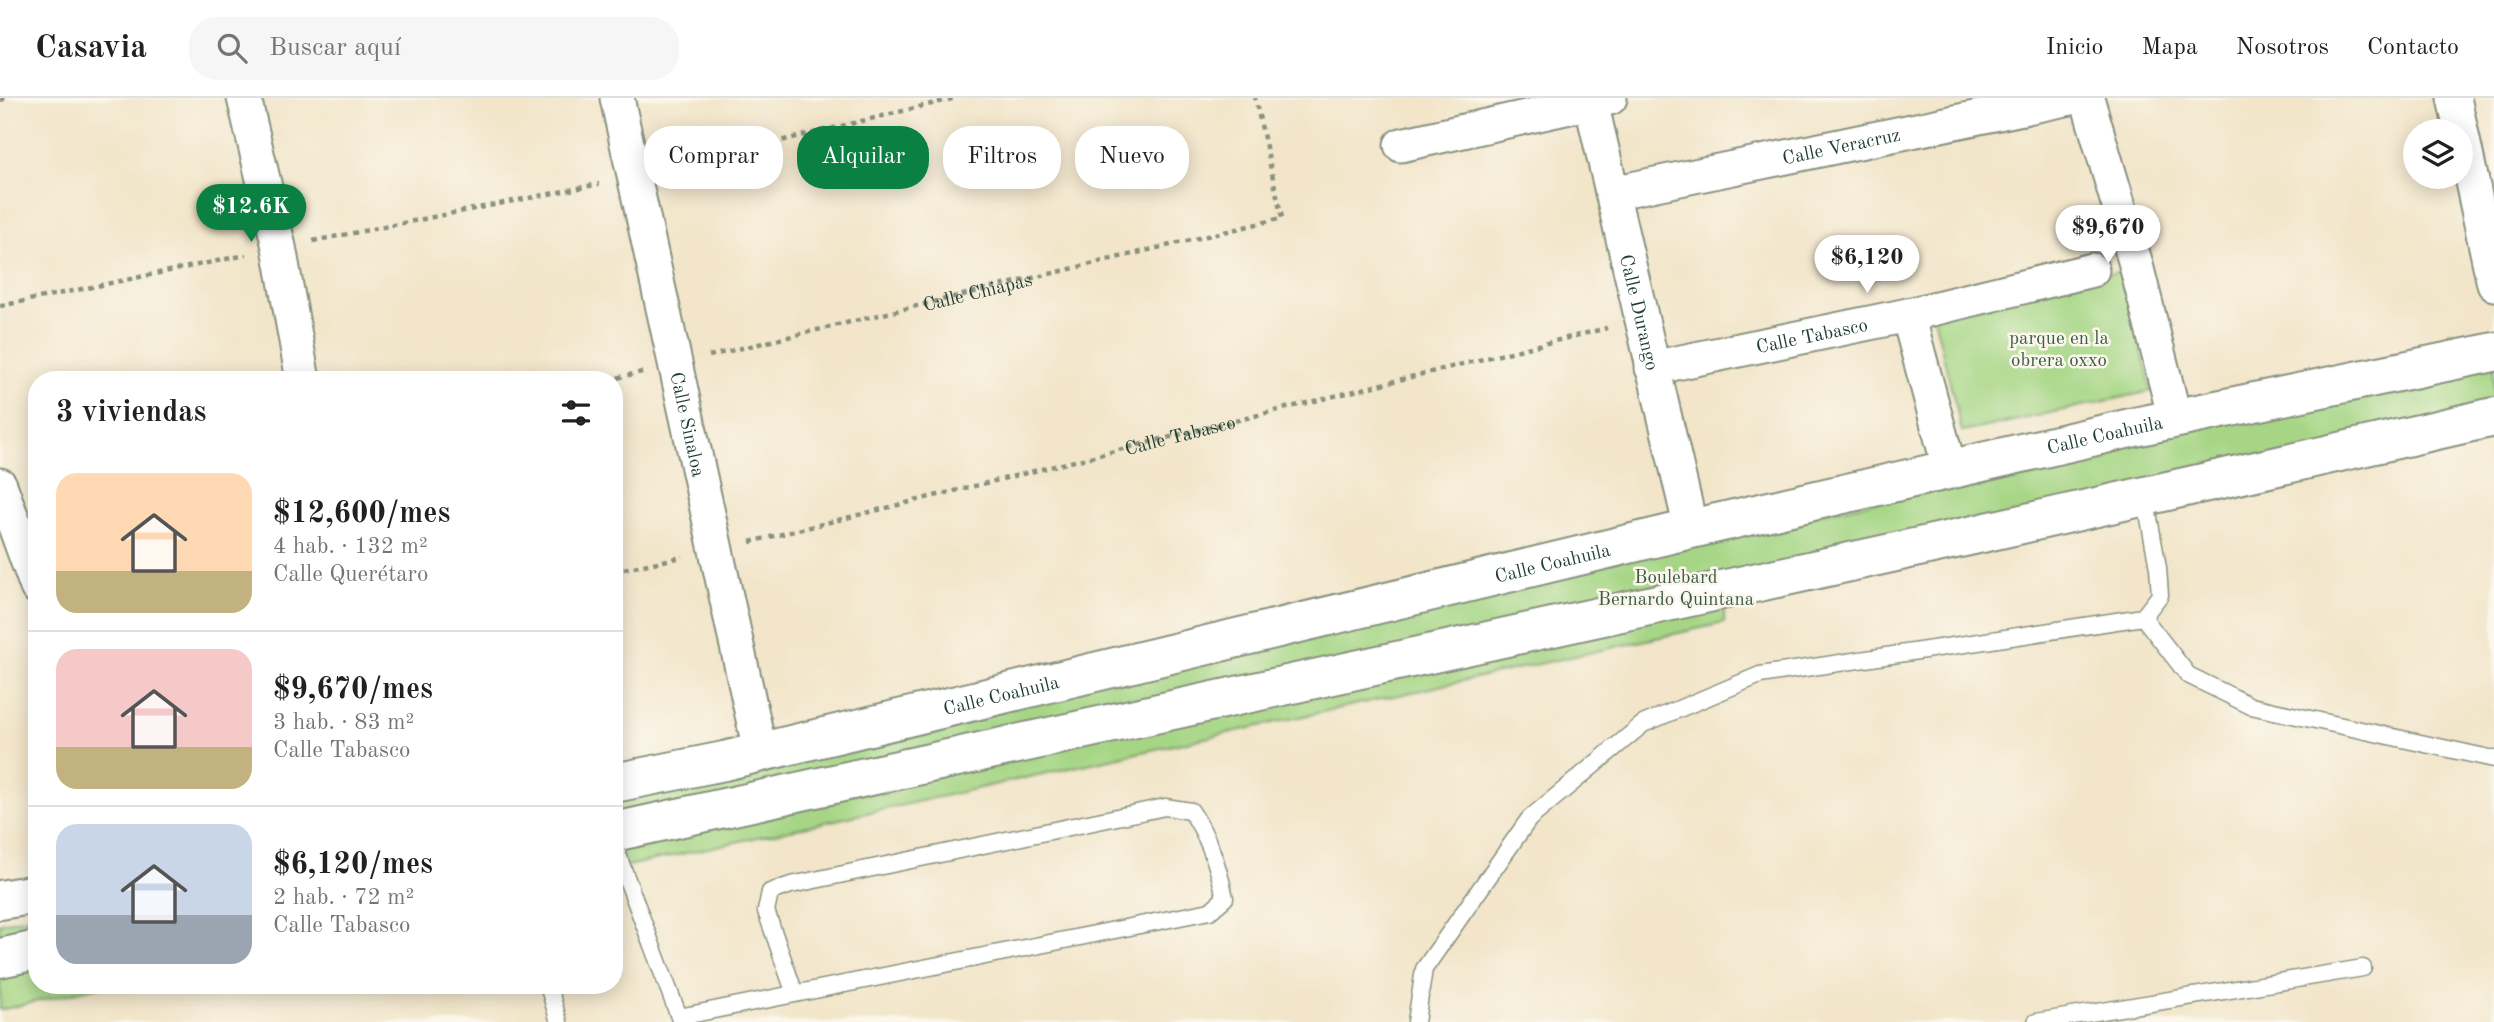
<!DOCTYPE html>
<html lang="es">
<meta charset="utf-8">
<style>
body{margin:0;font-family:"Old Standard TT",serif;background:#f6f6f6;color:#202124;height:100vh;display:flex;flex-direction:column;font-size:26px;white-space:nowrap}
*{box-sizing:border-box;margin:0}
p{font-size:23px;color:#757577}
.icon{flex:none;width:38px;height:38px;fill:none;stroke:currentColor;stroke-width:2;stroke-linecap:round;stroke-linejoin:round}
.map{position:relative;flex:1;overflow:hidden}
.details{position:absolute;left:28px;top:273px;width:595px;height:623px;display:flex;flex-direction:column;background:#fff;border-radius:28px;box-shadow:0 4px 18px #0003}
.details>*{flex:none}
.guide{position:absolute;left:644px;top:28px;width:665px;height:63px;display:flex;gap:14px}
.buttons{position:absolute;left:2403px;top:21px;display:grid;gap:14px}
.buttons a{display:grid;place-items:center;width:70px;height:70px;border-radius:50%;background:#fff;box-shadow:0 4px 18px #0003;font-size:35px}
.price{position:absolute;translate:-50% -60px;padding:0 16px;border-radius:24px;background:#fff;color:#222;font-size:23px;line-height:46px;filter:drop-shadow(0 2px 4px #0008)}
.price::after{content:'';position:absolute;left:50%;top:42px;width:21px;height:16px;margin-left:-10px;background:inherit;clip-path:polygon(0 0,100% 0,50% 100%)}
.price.current{background:#0b8043;color:#fff}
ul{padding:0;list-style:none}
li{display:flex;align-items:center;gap:21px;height:175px;padding:0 28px}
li+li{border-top:2px solid #e0e0e0}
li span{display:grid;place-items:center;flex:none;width:196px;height:140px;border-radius:21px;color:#555}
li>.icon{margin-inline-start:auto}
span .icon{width:84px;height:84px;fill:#fffc;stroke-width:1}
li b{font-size:30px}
h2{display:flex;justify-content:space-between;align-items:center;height:84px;padding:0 28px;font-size:30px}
.chip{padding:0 24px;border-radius:28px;background:#fff;box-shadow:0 4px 18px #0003;font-size:24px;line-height:63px}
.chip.current{background:#0b8043;color:#fff}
header{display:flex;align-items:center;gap:42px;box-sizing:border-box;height:98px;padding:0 35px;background:#fff;border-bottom:2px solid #e0e0e0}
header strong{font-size:33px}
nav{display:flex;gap:38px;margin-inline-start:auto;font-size:24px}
.search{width:490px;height:63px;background:#f6f6f6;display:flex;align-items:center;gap:18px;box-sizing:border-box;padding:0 24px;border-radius:28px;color:#757577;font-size:26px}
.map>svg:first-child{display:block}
</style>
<header>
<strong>Casavia</strong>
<div class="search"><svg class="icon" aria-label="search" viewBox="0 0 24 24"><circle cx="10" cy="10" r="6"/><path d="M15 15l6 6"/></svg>Buscar aquí</div>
<nav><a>Inicio</a><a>Mapa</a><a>Nosotros</a><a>Contacto</a></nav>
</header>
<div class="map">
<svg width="2494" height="924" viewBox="0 0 2494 924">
<rect width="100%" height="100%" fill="#fbf7ec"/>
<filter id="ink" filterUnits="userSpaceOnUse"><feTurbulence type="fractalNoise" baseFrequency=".0143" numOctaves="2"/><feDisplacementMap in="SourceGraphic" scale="14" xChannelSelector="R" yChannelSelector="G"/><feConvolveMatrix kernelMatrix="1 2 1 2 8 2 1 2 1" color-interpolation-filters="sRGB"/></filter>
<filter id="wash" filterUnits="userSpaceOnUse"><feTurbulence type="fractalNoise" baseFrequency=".00686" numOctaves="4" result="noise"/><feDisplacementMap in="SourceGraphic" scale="28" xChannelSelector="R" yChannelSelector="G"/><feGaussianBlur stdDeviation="1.57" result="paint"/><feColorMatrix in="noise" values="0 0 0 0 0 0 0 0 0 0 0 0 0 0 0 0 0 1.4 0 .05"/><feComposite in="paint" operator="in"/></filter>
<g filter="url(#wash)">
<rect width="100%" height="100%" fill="#f2e5c9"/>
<g fill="#a6d685" stroke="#628a5c" stroke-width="2">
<path d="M 2122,173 L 2152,293 L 1962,334 L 1933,215 Z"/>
<path d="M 2494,260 L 2494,313 L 1725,485 L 1724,525 L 614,771 L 614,694 Z"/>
<path d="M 37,818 L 37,887 L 107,887 L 0,912 L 0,825 Z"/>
</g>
</g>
<g filter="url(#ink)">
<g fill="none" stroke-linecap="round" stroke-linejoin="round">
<defs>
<g id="lane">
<path d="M 2143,519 L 2188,577 L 2251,608 L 2494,661"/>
<path d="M 614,747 L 681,924"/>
<path d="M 548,887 L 559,924"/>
<path d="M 679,919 L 1210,813 L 1225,800 C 1219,770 1208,738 1191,713 L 1165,709 L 791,787 L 770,794 L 766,813 L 795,896"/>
<path d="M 1416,924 L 1424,871 L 1529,721 L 1643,626 L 1760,577 L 2143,519 L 2160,497 L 2158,470 L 2145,398"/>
<path d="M 2036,924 L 2363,870"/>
</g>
<g id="street">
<path d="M 244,0 L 279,149 L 303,282"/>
<path id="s3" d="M 617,0 L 760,653"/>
<path id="s4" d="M 1590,0 L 1691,431"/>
<path d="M 2087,0 L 2135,163 L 2175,321"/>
<path d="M 2454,0 L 2494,186"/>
<path d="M 1401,47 L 1610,0"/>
<path id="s5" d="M 1612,95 L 2071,0"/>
<path d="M 1908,217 L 1950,372"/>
<path id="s6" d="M 1652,270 L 1908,217 L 2092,172"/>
<path d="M 0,387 L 37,489"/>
</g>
<g id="primary">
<path id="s7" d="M 614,685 L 724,663 L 1691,431 L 2135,329 L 2494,254"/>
<path d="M 614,734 L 1969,438 L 2494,319"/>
<path d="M 0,802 L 37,796"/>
<path d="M 0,860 L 37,852"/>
</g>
</defs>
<use href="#lane" stroke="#88917e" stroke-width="19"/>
<use href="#street" stroke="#88917e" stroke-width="37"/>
<use href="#primary" stroke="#88917e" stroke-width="42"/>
<g stroke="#88917e" stroke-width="4.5" stroke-dasharray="5 5" stroke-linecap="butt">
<path d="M 0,2 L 9,0"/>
<path d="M 666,71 L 956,0"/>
<path d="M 313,143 L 599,86"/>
<path d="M 0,208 L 246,157"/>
<path id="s1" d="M 709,258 L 1282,120 L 1255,0"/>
<path d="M 608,282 L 642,274"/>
<path id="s2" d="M 750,444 L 1607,230"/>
<path d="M 614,473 L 683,459"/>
</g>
<use href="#lane" stroke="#fff" stroke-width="16"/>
<use href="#street" stroke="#fff" stroke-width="33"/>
<use href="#primary" stroke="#fff" stroke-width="38"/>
</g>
</g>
<g text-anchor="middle" stroke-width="5" stroke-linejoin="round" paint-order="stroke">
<g font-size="19" fill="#1f3d34" stroke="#fbf7ec">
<text dy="7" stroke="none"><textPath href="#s5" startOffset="234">Calle Veracruz</textPath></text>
<text dy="7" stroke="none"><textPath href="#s1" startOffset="276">Calle Chiapas</textPath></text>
<text dy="7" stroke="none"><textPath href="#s4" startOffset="220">Calle Durango</textPath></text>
<text dy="7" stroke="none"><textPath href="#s6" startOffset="163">Calle Tabasco</textPath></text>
<text dy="7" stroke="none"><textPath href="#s3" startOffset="334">Calle Sinaloa</textPath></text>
<text dy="7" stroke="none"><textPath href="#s2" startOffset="443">Calle Tabasco</textPath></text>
<text dy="7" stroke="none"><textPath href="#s7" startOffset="1531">Calle Coahuila</textPath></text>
<text dy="7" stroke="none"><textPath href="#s7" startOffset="964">Calle Coahuila</textPath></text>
<text dy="7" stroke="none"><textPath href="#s7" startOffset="397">Calle Coahuila</textPath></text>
</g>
<g font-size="19" fill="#3a5c44" stroke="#fbf7ec">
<text x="2059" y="246">parque en la<tspan x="2059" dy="22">obrera oxxo</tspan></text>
<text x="1676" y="485">Boulebard<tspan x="1676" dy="22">Bernardo Quintana</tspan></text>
</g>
</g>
</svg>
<div class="buttons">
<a><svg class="icon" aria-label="layers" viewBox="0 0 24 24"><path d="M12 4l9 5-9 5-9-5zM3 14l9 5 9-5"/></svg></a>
</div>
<b class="price current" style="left:251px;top:146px">$12.6K</b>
<b class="price" style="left:2108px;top:167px">$9,670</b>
<b class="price" style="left:1867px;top:197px">$6,120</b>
<div class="guide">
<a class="chip">Comprar</a>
<a class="chip current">Alquilar</a>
<a class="chip">Filtros</a>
<a class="chip">Nuevo</a>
</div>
<section class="details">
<h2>3 viviendas<svg class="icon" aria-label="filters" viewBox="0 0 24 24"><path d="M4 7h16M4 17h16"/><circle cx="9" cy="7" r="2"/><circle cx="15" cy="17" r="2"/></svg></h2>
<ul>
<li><span style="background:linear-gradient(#ffd9b3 70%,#c2b280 0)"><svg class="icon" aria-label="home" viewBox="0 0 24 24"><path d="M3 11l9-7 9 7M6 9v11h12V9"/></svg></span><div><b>$12,600/mes</b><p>4 hab. · 132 m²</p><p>Calle Querétaro</p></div></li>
<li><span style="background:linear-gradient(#f6c9c9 70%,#c2b280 0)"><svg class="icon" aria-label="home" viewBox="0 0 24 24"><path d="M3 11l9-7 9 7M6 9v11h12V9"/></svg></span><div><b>$9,670/mes</b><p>3 hab. · 83 m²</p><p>Calle Tabasco</p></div></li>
<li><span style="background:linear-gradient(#c9d6e8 65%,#9aa5b1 0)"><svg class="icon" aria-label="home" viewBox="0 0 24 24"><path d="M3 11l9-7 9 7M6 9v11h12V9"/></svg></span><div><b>$6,120/mes</b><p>2 hab. · 72 m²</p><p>Calle Tabasco</p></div></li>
</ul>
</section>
</div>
